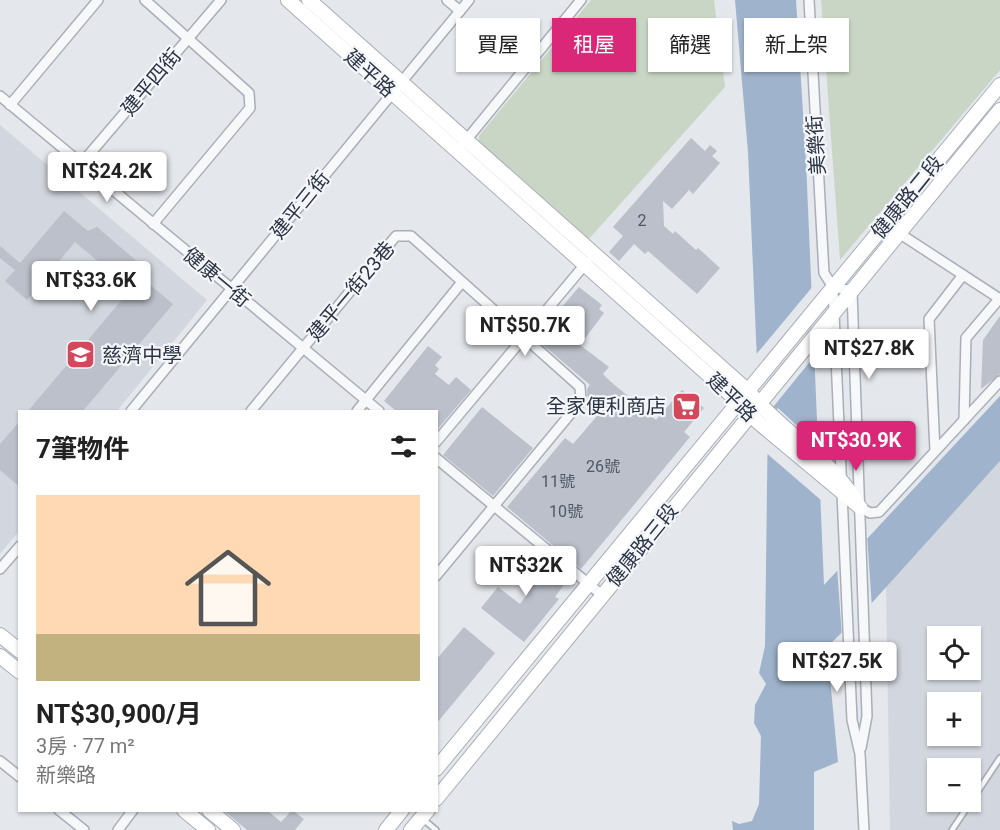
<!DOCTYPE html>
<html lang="zh-TW">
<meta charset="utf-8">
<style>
body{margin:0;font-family:Roboto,"Noto Sans TC",sans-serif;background:#f6f6f6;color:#222;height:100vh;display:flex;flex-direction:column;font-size:22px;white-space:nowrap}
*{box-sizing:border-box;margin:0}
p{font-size:20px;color:#767676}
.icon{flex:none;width:33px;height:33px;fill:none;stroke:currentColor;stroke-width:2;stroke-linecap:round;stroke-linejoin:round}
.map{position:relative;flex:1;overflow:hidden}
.drawer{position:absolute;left:18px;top:410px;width:420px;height:402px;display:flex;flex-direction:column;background:#fff;border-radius:0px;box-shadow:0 2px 4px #0004}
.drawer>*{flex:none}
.banner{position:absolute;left:456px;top:18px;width:453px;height:54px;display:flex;gap:12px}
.buttons{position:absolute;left:927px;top:626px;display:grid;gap:12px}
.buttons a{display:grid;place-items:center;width:54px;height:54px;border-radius:0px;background:#fff;box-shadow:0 2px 4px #0004;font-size:30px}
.price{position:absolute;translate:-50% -51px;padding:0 14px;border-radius:6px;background:#fff;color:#222;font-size:20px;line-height:39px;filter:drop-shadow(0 2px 3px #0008)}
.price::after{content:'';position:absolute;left:50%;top:36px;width:18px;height:14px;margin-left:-9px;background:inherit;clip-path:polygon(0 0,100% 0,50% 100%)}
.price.selected{background:#db2777;color:#fff}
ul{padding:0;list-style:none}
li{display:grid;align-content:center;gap:12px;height:318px;padding:0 18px}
li span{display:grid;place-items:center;height:186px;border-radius:0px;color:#555}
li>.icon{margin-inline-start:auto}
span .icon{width:108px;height:108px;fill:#fffc;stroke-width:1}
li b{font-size:26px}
h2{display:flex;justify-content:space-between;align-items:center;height:72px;padding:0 18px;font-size:26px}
.pill{padding:0 21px;border-radius:0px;background:#fff;box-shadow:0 2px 4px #0004;font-size:21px;line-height:54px}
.pill.selected{background:#db2777;color:#fff}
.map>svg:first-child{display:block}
</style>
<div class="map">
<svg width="1000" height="830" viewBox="0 0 1000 830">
<rect width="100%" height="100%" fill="#e4e7ec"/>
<g fill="#d2d6de" fill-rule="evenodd">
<path d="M 0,125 L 207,300 L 117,411 L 20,411 L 19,531 L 0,554 Z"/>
<path d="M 1000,461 L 1000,830 L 890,830 L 886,585 ZM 938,636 L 970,636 L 970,669 L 938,669 ZM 938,702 L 970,702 L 970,735 L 938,735 ZM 938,768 L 970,768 L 970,801 L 938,801 Z"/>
</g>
<g fill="#c9d6c5">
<path d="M 591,0 L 714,0 L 725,87 L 588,240 L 479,144 L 479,136 Z"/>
<path d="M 821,0 L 1000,0 L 1000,70 L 840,260 Z"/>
</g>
<path fill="#9fb4cc" d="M 735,0 L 796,0 L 806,161 L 824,585 L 1000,396 L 1000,461 L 870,605 L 827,647 L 838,762 L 814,772 L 814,830 L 733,830 L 732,821 L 739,824 L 752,821 L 759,804 L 761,736 L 754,723 L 755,705 L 766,684 L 759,673 L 765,646 L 768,410 L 757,361 L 748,152 Z"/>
<g fill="#e4e7ec">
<path d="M 814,285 L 817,353 L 765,417 L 754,357 Z"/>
<path d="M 778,408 L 820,447 L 822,501 L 764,451 L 765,423 Z"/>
<path d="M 867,535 L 872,608 L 842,637 L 837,567 Z"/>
</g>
<g fill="#bbc0ca">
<path d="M 691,138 L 705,151 L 710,145 L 717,151 L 712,156 L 720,163 L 693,194 L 689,190 L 672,209 L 663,201 L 664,226 L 673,234 L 675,231 L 696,250 L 698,248 L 720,268 L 697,294 L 648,251 L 645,254 L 634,244 L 619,261 L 609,252 L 623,236 L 613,227 Z"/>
<path d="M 64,211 L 88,231 L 97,227 L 146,269 L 143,279 L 173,304 L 83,411 L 28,411 L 131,289 L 75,242 L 27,300 L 5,281 L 15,270 L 0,258 L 0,246 L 20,263 Z"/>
<path d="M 579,287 L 602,305 L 599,309 L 604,313 L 580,345 L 609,367 L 603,374 L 610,381 L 656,420 L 682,390 L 704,408 L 684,432 L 690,437 L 581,569 L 507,507 L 565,438 L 573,444 L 603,409 L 587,396 L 587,389 L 590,385 L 535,338 Z"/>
<path d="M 1000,316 L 1000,374 L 981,389 L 983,340 Z"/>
<path d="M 428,346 L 442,357 L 435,365 L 439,369 L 435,374 L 449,385 L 456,377 L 471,390 L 436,431 L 436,411 L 396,411 L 384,401 Z"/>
<path d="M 482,407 L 533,448 L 493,496 L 443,455 Z"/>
<path d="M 20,421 L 20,487 L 0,470 L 0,444 Z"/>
<path d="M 522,548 L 560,578 L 563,586 L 555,597 L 559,599 L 524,642 L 481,608 L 498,587 L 520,604 L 532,587 L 509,567 Z"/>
<path d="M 464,627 L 495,653 L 436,724 L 436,660 Z"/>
<path d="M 223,810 L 267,810 L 281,822 L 292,810 L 304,819 L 295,830 L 247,830 Z"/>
</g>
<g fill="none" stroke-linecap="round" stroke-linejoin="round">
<defs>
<g id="lane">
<path d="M 424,820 L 436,830"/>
<path d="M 952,830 L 1000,758"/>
</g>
<g id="street">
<path d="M 145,0 L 249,93 L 250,108 L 153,224"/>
<path d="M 447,0 L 460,11"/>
<path d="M 809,0 L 824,273 L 833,287 L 834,312 L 852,720 L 860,754 L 864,830"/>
<path d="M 0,96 L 379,411"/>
<path d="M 10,105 L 98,0"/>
<path d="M 463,144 L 581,0"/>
<path d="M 81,164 L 221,0"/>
<path d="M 885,224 L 1000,299"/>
<path d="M 833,287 L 852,291 L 867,716 L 861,748"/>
<path d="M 131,411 L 469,0"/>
<path d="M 251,411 L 396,236 L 411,236 L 580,387 L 581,401 L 436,576"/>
<path d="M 357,411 L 462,282"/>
<path d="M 964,420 L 966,338 L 1000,298"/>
<path d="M 436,442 L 587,262"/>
<path d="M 935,451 L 929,319 L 963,275"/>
<path d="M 436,458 L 602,595"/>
<path d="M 860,507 L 870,513 L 879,512 L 1000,381"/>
<path d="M 0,569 L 20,546"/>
<path d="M 0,761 L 20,777"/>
<path d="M 59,810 L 84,830"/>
<path d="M 118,830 L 133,810"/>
</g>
<g id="secondary">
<path d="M 288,0 L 739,402 L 758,422 L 860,507"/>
<path d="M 309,0 L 748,391 C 780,430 826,455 854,498"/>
<path d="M 0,635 L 20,651"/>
<path d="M 0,656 L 20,672"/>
<path d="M 436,769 L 1000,85"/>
<path d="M 436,799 L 1000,110"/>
<path d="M 184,810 L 208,830"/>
<path d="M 209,810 L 233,830"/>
<path d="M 386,830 L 402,810"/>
<path d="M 411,830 L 428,810"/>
</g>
</defs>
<use href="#lane" stroke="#a9aeb7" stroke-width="8"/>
<use href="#street" stroke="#a9aeb7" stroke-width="12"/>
<use href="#secondary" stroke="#a9aeb7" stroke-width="16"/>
<use href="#lane" stroke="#f7f8fa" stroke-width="4.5"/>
<use href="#street" stroke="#f7f8fa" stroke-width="9"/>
<use href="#secondary" stroke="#fff" stroke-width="14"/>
</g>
<defs>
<symbol id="school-square" viewBox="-11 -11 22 22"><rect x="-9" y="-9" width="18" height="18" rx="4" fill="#d1495b" stroke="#f4f6f9"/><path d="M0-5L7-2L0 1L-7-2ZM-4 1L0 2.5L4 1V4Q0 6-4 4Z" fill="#fff"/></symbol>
<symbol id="supermarket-square" viewBox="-11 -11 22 22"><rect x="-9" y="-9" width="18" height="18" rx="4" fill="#d1495b" stroke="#f4f6f9"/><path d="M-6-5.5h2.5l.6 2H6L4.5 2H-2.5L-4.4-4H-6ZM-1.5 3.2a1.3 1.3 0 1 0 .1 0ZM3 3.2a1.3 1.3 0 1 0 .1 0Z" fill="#fff"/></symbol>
</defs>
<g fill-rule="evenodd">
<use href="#school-square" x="64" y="338" width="33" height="33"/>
<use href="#supermarket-square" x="670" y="390" width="33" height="33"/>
</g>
<g text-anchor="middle" stroke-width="4.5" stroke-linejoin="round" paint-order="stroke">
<g font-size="16" fill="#4f5766">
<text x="642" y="226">2</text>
<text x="603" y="472">26號</text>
<text x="558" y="487">11號</text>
<text x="566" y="517">10號</text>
</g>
<g font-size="20" fill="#2b3445" stroke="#f4f6f9">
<text transform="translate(370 73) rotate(42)" y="7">建平路</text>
<text transform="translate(151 82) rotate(-50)" y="7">建平四街</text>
<text transform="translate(816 145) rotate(-94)" y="7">美樂街</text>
<text transform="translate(907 197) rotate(-51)" y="7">健康路二段</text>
<text transform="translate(300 205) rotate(-51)" y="7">建平三街</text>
<text transform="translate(217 277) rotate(40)" y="7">健康一街</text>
<text transform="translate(351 291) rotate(-50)" y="7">建平一街23巷</text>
<text transform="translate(732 397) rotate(44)" y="7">建平路</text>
<text transform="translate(642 545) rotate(-51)" y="7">健康路三段</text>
</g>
<g font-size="20" fill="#2b3445" stroke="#f4f6f9" text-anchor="start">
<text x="102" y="362">慈濟中學</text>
<text x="666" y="413" text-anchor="end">全家便利商店</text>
</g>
</g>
</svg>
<div class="buttons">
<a><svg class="icon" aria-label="locate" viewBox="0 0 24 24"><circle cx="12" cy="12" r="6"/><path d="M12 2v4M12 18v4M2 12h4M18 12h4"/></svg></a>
<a>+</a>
<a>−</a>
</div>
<b class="price" style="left:107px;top:203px">NT$24.2K</b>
<b class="price" style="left:91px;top:312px">NT$33.6K</b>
<b class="price" style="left:525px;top:357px">NT$50.7K</b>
<b class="price" style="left:869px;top:380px">NT$27.8K</b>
<b class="price selected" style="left:856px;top:472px">NT$30.9K</b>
<b class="price" style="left:526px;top:597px">NT$32K</b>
<b class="price" style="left:837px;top:693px">NT$27.5K</b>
<div class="banner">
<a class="pill">買屋</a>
<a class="pill selected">租屋</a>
<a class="pill">篩選</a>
<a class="pill">新上架</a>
</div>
<section class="drawer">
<h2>7筆物件<svg class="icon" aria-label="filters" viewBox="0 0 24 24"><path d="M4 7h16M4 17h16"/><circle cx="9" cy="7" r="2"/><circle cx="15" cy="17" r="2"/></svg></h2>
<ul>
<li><span style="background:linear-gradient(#ffd9b3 75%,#c2b280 0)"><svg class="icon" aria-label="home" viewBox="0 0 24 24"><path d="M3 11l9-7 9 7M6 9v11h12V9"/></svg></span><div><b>NT$30,900/月</b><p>3房 · 77 m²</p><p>新樂路</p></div></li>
</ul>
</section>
</div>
